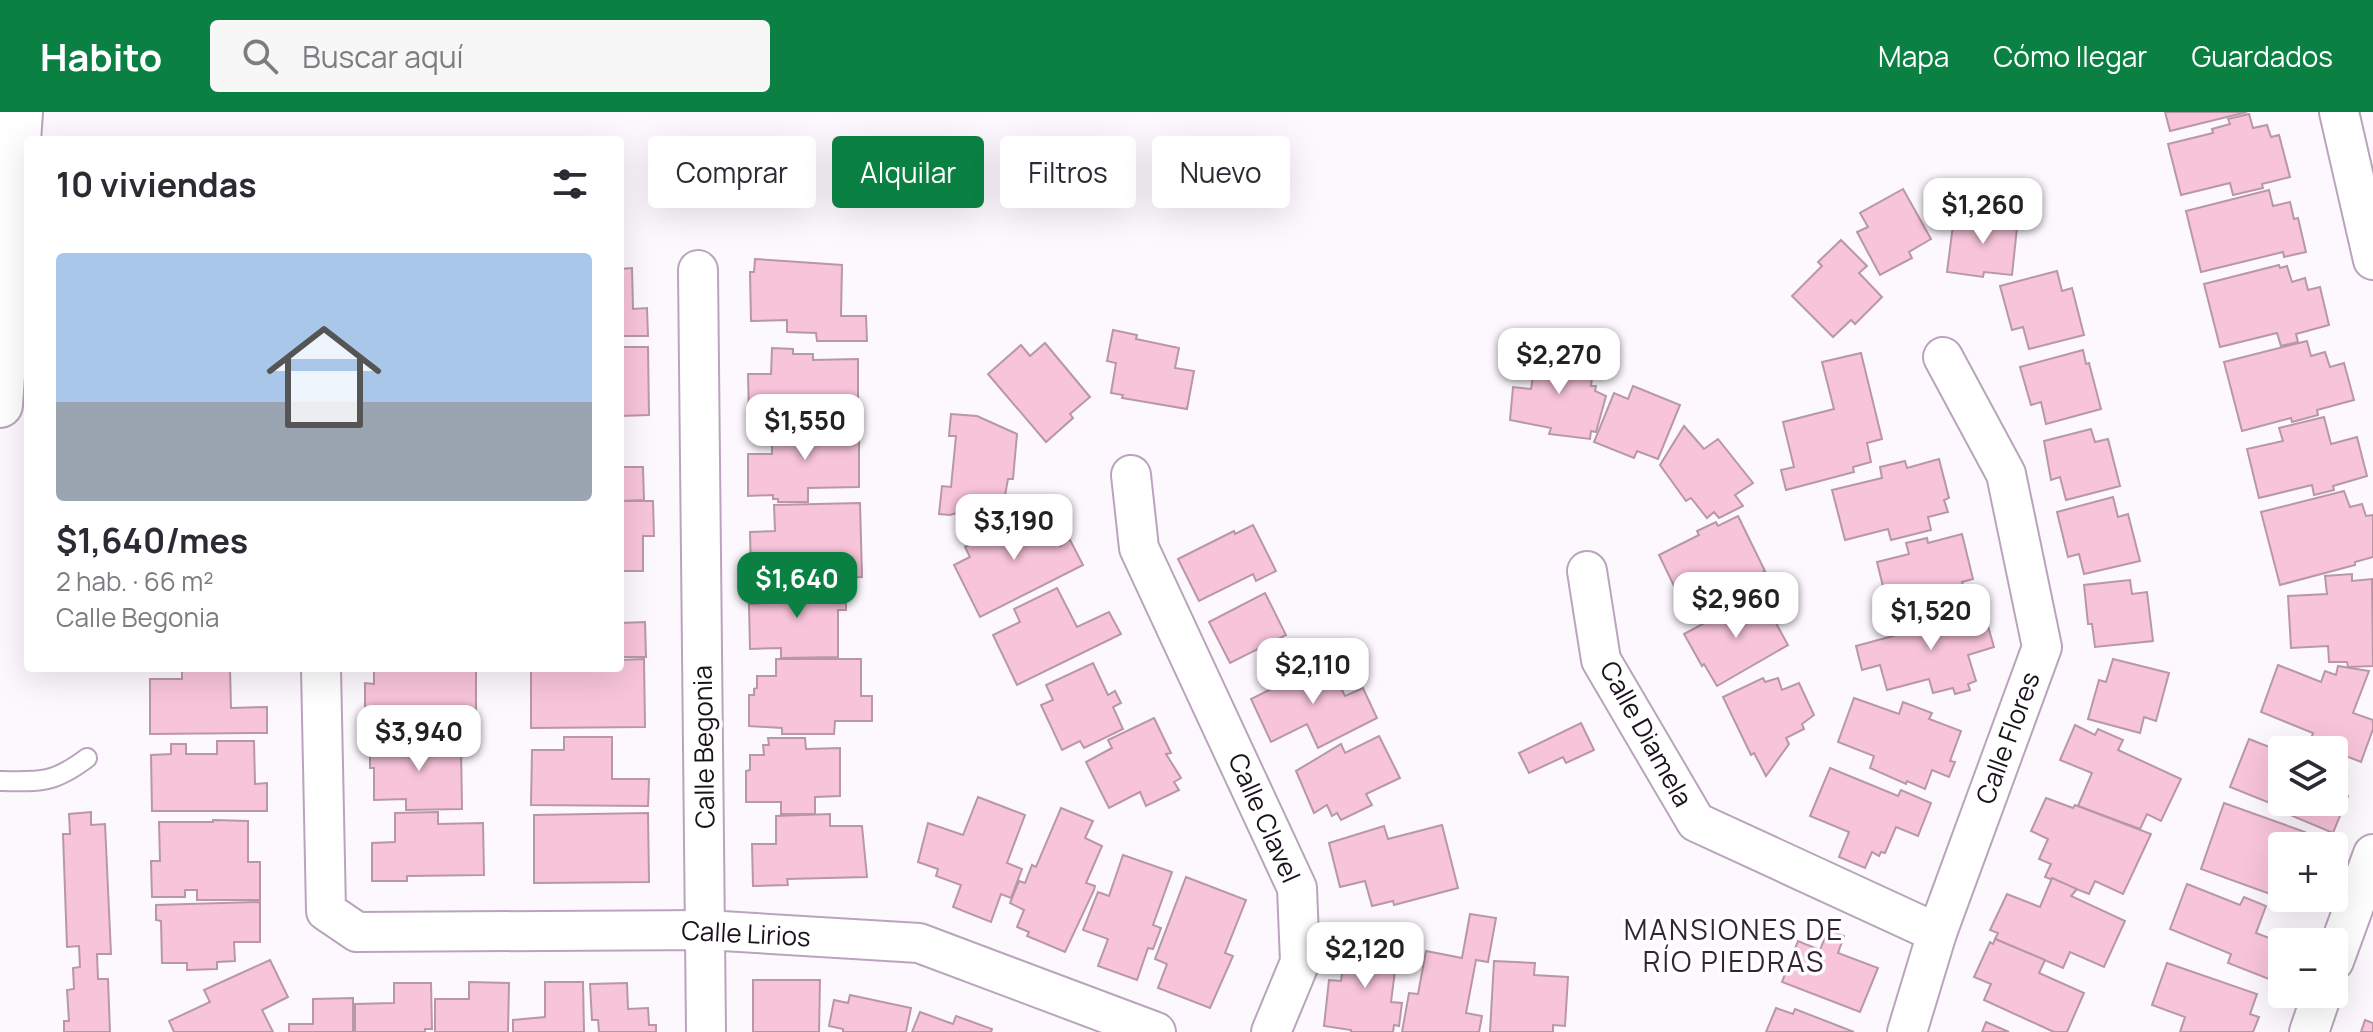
<!DOCTYPE html>
<html lang="es">
<meta charset="utf-8">
<style>
body{margin:0;font-family:Manrope,sans-serif;background:#f7f7f7;color:#2b2b33;height:100vh;display:flex;flex-direction:column;font-size:30px;white-space:nowrap}
*{box-sizing:border-box;margin:0}
p{font-size:26px;color:#7c7c81}
.icon{flex:none;width:44px;height:44px;fill:none;stroke:currentColor;stroke-width:2;stroke-linecap:round;stroke-linejoin:round}
.map{position:relative;flex:1;overflow:hidden}
.side{position:absolute;left:24px;top:24px;width:600px;height:536px;display:flex;flex-direction:column;background:#fff;border-radius:8px;box-shadow:0 8px 32px #0002}
.side>*{flex:none}
.guide{position:absolute;left:648px;top:24px;width:760px;height:72px;display:flex;gap:16px}
.fabs{position:absolute;left:2268px;top:624px;display:grid;gap:16px}
.fabs a{display:grid;place-items:center;width:80px;height:80px;border-radius:8px;background:#fff;box-shadow:0 8px 32px #0002;font-size:40px}
.price{position:absolute;translate:-50% -68px;padding:0 18px;border-radius:16px;background:#fff;color:#222;font-size:26px;line-height:52px;filter:drop-shadow(0 2px 4px #0008)}
.price::after{content:'';position:absolute;left:50%;top:48px;width:24px;height:18px;margin-left:-12px;background:inherit;clip-path:polygon(0 0,100% 0,50% 100%)}
.price.current{background:#0b8043;color:#fff}
ul{padding:0;list-style:none}
li{display:grid;align-content:center;gap:16px;height:424px;padding:0 32px}
li span{display:grid;place-items:center;height:248px;border-radius:8px;color:#555}
li>.icon{margin-inline-start:auto}
span .icon{width:144px;height:144px;fill:#fffc;stroke-width:1}
li b{font-size:34px}
h2{display:flex;justify-content:space-between;align-items:center;height:96px;padding:0 32px;font-size:34px}
.pill{padding:0 28px;border-radius:8px;background:#fff;box-shadow:0 8px 32px #0002;font-size:28px;line-height:72px}
.pill.current{background:#0b8043;color:#fff}
header{display:flex;align-items:center;gap:48px;box-sizing:border-box;height:112px;padding:0 40px;background:#0b8043;color:#fff}
header strong{font-size:38px}
nav{display:flex;gap:44px;margin-inline-start:auto;font-size:28px}
.search{width:560px;height:72px;background:#f7f7f7;display:flex;align-items:center;gap:20px;box-sizing:border-box;padding:0 28px;border-radius:8px;color:#7c7c81;font-size:30px}
.map>svg:first-child{display:block}
</style>
<header>
<strong>Habito</strong>
<div class="search"><svg class="icon" aria-label="search" viewBox="0 0 24 24"><circle cx="10" cy="10" r="6"/><path d="M15 15l6 6"/></svg>Buscar aquí</div>
<nav><a>Mapa</a><a>Cómo llegar</a><a>Guardados</a></nav>
</header>
<div class="map">
<svg width="2373" height="920" viewBox="0 0 2373 920">
<rect width="100%" height="100%" fill="#fdf8fe"/>
<g fill="#f8c4da" stroke="#b898a6" stroke-width="2">
<path d="M 2165,0 L 2247,0 L 2170,19 Z"/>
<path d="M 2249,2 L 2253,16 L 2267,13 L 2271,25 L 2279,23 L 2290,65 L 2262,72 L 2263,76 L 2233,83 L 2230,71 L 2181,83 L 2168,32 L 2213,21 L 2212,17 L 2230,12 L 2228,7 Z"/>
<path d="M 1903,77 L 1931,127 L 1909,140 L 1912,146 L 1880,163 L 1857,120 L 1868,115 L 1860,101 Z"/>
<path d="M 2269,78 L 2273,94 L 2290,90 L 2294,107 L 2298,106 L 2306,140 L 2284,145 L 2283,140 L 2201,160 L 2186,99 Z"/>
<path d="M 1969,100 L 2018,106 L 2012,163 L 1984,160 L 1983,165 L 1947,160 L 1953,113 L 1967,114 Z"/>
<path d="M 1841,128 L 1867,154 L 1859,161 L 1882,185 L 1855,212 L 1851,208 L 1833,225 L 1792,184 L 1822,154 L 1818,150 Z"/>
<path d="M 755,147 L 842,153 L 841,204 L 866,204 L 867,229 L 817,229 L 816,221 L 787,220 L 787,208 L 751,209 L 750,160 L 754,160 Z"/>
<path d="M 2279,153 L 2280,156 L 2287,154 L 2292,170 L 2305,166 L 2308,178 L 2320,175 L 2329,213 L 2296,222 L 2298,230 L 2281,234 L 2277,221 L 2220,235 L 2204,172 Z"/>
<path d="M 632,156 L 633,197 L 647,196 L 648,224 L 620,224 L 620,157 Z"/>
<path d="M 2057,159 L 2062,179 L 2072,176 L 2084,223 L 2029,237 L 2023,215 L 2012,218 L 2000,174 Z"/>
<path d="M 1113,218 L 1137,223 L 1136,227 L 1179,236 L 1175,256 L 1194,259 L 1187,297 L 1122,286 L 1123,283 L 1111,281 L 1116,251 L 1107,249 Z"/>
<path d="M 2307,229 L 2311,244 L 2325,240 L 2330,255 L 2344,251 L 2354,288 L 2317,298 L 2318,303 L 2292,310 L 2291,306 L 2242,319 L 2224,250 Z"/>
<path d="M 1045,231 L 1090,285 L 1070,302 L 1073,306 L 1046,330 L 988,262 L 1021,233 L 1030,244 Z"/>
<path d="M 620,235 L 648,235 L 649,303 L 620,304 Z"/>
<path d="M 772,236 L 793,237 L 793,242 L 813,242 L 813,248 L 858,247 L 858,298 L 800,298 L 800,306 L 749,305 L 748,262 L 771,262 Z"/>
<path d="M 1537,236 L 1581,241 L 1579,256 L 1593,258 L 1591,274 L 1596,274 L 1595,279 L 1606,284 L 1596,320 L 1591,319 L 1590,327 L 1549,322 L 1551,316 L 1510,308 L 1513,275 L 1531,277 Z"/>
<path d="M 2083,238 L 2086,252 L 2089,251 L 2101,297 L 2046,312 L 2041,290 L 2031,293 L 2020,255 Z"/>
<path d="M 1861,241 L 1882,327 L 1867,331 L 1871,350 L 1853,355 L 1854,360 L 1786,378 L 1781,358 L 1794,355 L 1783,310 L 1834,297 L 1822,250 Z"/>
<path d="M 1633,274 L 1680,293 L 1658,347 L 1637,339 L 1634,346 L 1594,330 L 1614,281 L 1628,287 Z"/>
<path d="M 951,302 L 977,304 L 1017,322 L 1013,367 L 1008,367 L 1002,400 L 970,397 L 950,403 L 939,402 L 942,374 L 951,375 L 956,324 L 949,324 Z"/>
<path d="M 2324,305 L 2331,332 L 2357,325 L 2367,364 L 2333,374 L 2334,378 L 2314,383 L 2312,373 L 2259,386 L 2247,337 L 2283,329 L 2279,316 Z"/>
<path d="M 772,313 L 850,313 L 850,324 L 859,324 L 859,375 L 808,376 L 808,390 L 778,390 L 778,387 L 773,387 L 773,383 L 748,384 L 748,342 L 772,342 Z"/>
<path d="M 1684,314 L 1704,337 L 1718,327 L 1753,371 L 1735,383 L 1743,394 L 1719,406 L 1714,400 L 1707,406 L 1691,386 L 1686,389 L 1660,353 Z"/>
<path d="M 2091,317 L 2095,330 L 2108,327 L 2120,374 L 2066,388 L 2060,365 L 2051,368 L 2044,329 Z"/>
<path d="M 1939,347 L 1949,386 L 1944,388 L 1948,400 L 1928,405 L 1931,418 L 1891,428 L 1888,417 L 1845,428 L 1832,378 L 1882,366 L 1880,355 L 1905,349 L 1907,356 Z"/>
<path d="M 620,355 L 643,355 L 644,388 L 620,389 Z"/>
<path d="M 2344,379 L 2350,395 L 2362,392 L 2366,404 L 2373,403 L 2373,445 L 2355,450 L 2355,453 L 2280,473 L 2261,400 Z"/>
<path d="M 2113,385 L 2118,405 L 2128,402 L 2140,449 L 2084,462 L 2079,442 L 2068,445 L 2057,400 Z"/>
<path d="M 620,389 L 653,389 L 654,424 L 643,424 L 643,459 L 620,459 Z"/>
<path d="M 860,391 L 862,465 L 781,467 L 781,462 L 751,463 L 750,420 L 775,419 L 774,393 Z"/>
<path d="M 1042,398 L 1060,434 L 1070,428 L 1083,453 L 980,505 L 954,453 L 970,445 L 965,435 L 978,429 L 973,420 L 1003,406 L 1007,415 Z"/>
<path d="M 1738,404 L 1765,459 L 1730,480 L 1733,486 L 1707,499 L 1704,493 L 1696,497 L 1686,475 L 1677,480 L 1659,443 L 1699,423 L 1697,419 L 1716,410 L 1718,414 Z"/>
<path d="M 1253,413 L 1276,459 L 1256,469 L 1253,462 L 1199,489 L 1178,447 L 1234,419 L 1235,422 Z"/>
<path d="M 1962,422 L 1973,467 L 1962,470 L 1967,489 L 1891,507 L 1877,450 L 1909,442 L 1906,431 L 1927,426 L 1928,431 Z"/>
<path d="M 2352,462 L 2352,469 L 2372,467 L 2373,554 L 2348,555 L 2347,550 L 2329,550 L 2328,534 L 2291,536 L 2288,484 L 2327,482 L 2325,464 Z"/>
<path d="M 820,468 L 820,481 L 846,480 L 846,498 L 838,498 L 838,545 L 781,546 L 781,536 L 750,537 L 749,492 L 761,491 L 761,478 L 766,478 L 766,469 Z"/>
<path d="M 2130,468 L 2132,482 L 2147,480 L 2153,529 L 2095,535 L 2092,512 L 2088,512 L 2084,473 Z"/>
<path d="M 1057,476 L 1077,515 L 1109,500 L 1121,522 L 1017,573 L 993,523 L 1020,510 L 1014,497 Z"/>
<path d="M 1265,481 L 1286,523 L 1230,551 L 1209,510 Z"/>
<path d="M 1762,486 L 1788,533 L 1717,574 L 1704,552 L 1702,554 L 1684,522 L 1742,491 L 1744,496 Z"/>
<path d="M 1983,497 L 1994,535 L 1968,543 L 1976,569 L 1968,572 L 1970,578 L 1955,582 L 1953,576 L 1933,581 L 1929,567 L 1887,578 L 1880,553 L 1862,558 L 1856,534 L 1893,524 L 1891,516 L 1908,511 L 1911,521 L 1929,516 L 1926,506 L 1948,500 L 1950,506 Z"/>
<path d="M 645,510 L 646,545 L 620,545 L 620,511 Z"/>
<path d="M 1326,546 L 1345,584 L 1363,576 L 1377,606 L 1318,636 L 1307,612 L 1271,630 L 1251,587 L 1302,562 L 1300,558 Z"/>
<path d="M 644,547 L 645,615 L 531,616 L 531,558 L 620,556 L 620,548 Z"/>
<path d="M 776,547 L 861,547 L 861,584 L 872,584 L 872,609 L 835,609 L 834,622 L 782,622 L 782,616 L 749,614 L 749,583 L 754,583 L 754,577 L 757,576 L 757,564 L 776,564 Z"/>
<path d="M 2113,547 L 2169,561 L 2156,609 L 2144,605 L 2140,621 L 2088,607 L 2099,568 L 2106,570 Z"/>
<path d="M 1093,551 L 1108,583 L 1115,579 L 1121,591 L 1113,595 L 1123,617 L 1084,636 L 1080,629 L 1062,638 L 1041,593 L 1053,588 L 1046,573 Z"/>
<path d="M 2278,553 L 2321,570 L 2325,559 L 2336,563 L 2338,554 L 2369,559 L 2353,601 L 2373,608 L 2373,617 L 2361,650 L 2310,630 L 2313,621 L 2261,600 Z"/>
<path d="M 182,556 L 230,556 L 231,596 L 267,595 L 267,621 L 150,622 L 150,567 L 182,567 Z"/>
<path d="M 390,556 L 476,556 L 476,605 L 461,605 L 461,615 L 398,616 L 398,612 L 365,612 L 365,571 L 374,572 L 374,558 Z"/>
<path d="M 1763,566 L 1765,570 L 1778,566 L 1782,578 L 1799,571 L 1814,603 L 1802,612 L 1804,617 L 1786,626 L 1789,632 L 1766,664 L 1754,641 L 1751,643 L 1723,585 Z"/>
<path d="M 1854,586 L 1899,602 L 1903,590 L 1932,601 L 1929,607 L 1961,619 L 1950,649 L 1955,650 L 1949,665 L 1932,658 L 1925,677 L 1907,669 L 1906,672 L 1870,656 L 1874,644 L 1838,630 Z"/>
<path d="M 1154,606 L 1171,641 L 1166,642 L 1181,666 L 1174,670 L 1179,678 L 1146,694 L 1140,680 L 1109,696 L 1086,650 L 1112,636 L 1108,628 Z"/>
<path d="M 1581,611 L 1594,638 L 1566,651 L 1563,645 L 1529,661 L 1519,641 Z"/>
<path d="M 2075,613 L 2095,623 L 2098,617 L 2123,628 L 2118,638 L 2181,667 L 2161,709 L 2147,702 L 2140,717 L 2078,694 L 2092,661 L 2060,648 Z"/>
<path d="M 391,622 L 438,622 L 438,634 L 461,634 L 462,697 L 406,698 L 406,687 L 374,688 L 374,656 L 370,656 L 370,641 L 384,641 L 384,630 L 391,629 Z"/>
<path d="M 1379,624 L 1400,666 L 1366,682 L 1372,693 L 1341,708 L 1337,701 L 1332,704 L 1327,693 L 1314,701 L 1296,659 L 1341,632 L 1345,641 Z"/>
<path d="M 564,625 L 612,625 L 612,667 L 649,667 L 648,694 L 531,693 L 532,638 L 564,638 Z"/>
<path d="M 768,626 L 805,626 L 806,637 L 840,636 L 840,684 L 815,685 L 815,702 L 781,702 L 781,690 L 746,690 L 746,659 L 750,658 L 750,643 L 764,643 L 763,633 L 769,633 Z"/>
<path d="M 2249,627 L 2282,640 L 2282,690 L 2334,690 L 2334,665 L 2341,668 L 2336,679 L 2348,684 L 2333,721 L 2283,700 L 2285,697 L 2230,675 Z"/>
<path d="M 217,629 L 254,629 L 255,672 L 267,671 L 267,699 L 152,699 L 151,643 L 171,642 L 171,632 L 186,632 L 186,642 L 217,642 Z"/>
<path d="M 1830,656 L 1898,684 L 1901,678 L 1931,691 L 1918,724 L 1896,715 L 1885,741 L 1881,740 L 1879,744 L 1872,740 L 1865,756 L 1839,745 L 1849,720 L 1810,704 Z"/>
<path d="M 978,685 L 1025,703 L 1007,751 L 1022,757 L 1011,786 L 1001,782 L 991,810 L 953,795 L 961,773 L 936,764 L 938,757 L 918,750 L 928,711 L 963,723 Z"/>
<path d="M 2046,686 L 2073,696 L 2075,693 L 2151,722 L 2123,782 L 2095,769 L 2089,782 L 2045,765 L 2051,752 L 2039,747 L 2048,727 L 2031,719 Z"/>
<path d="M 2224,691 L 2305,720 L 2300,734 L 2282,734 L 2282,784 L 2274,781 L 2273,783 L 2201,757 Z"/>
<path d="M 1061,696 L 1093,709 L 1085,726 L 1102,734 L 1086,771 L 1095,774 L 1094,778 L 1065,840 L 1027,824 L 1029,820 L 1017,815 L 1024,798 L 1010,791 L 1019,769 L 1025,771 L 1032,753 L 1036,755 Z"/>
<path d="M 91,700 L 91,713 L 105,712 L 111,842 L 97,842 L 98,867 L 108,867 L 110,920 L 64,920 L 64,909 L 69,909 L 67,878 L 74,877 L 73,856 L 80,855 L 79,834 L 67,835 L 63,722 L 70,722 L 69,702 Z"/>
<path d="M 438,700 L 438,712 L 483,711 L 484,763 L 407,764 L 407,769 L 372,769 L 372,731 L 395,730 L 395,701 Z"/>
<path d="M 648,701 L 649,770 L 534,771 L 534,703 Z"/>
<path d="M 830,702 L 830,714 L 862,714 L 867,765 L 787,767 L 788,773 L 753,774 L 752,732 L 776,732 L 776,704 Z"/>
<path d="M 213,708 L 248,709 L 248,750 L 260,750 L 260,788 L 197,788 L 197,778 L 185,778 L 185,785 L 152,785 L 151,749 L 160,749 L 159,710 L 213,710 Z"/>
<path d="M 1442,713 L 1458,776 L 1394,793 L 1393,789 L 1372,794 L 1365,769 L 1340,775 L 1329,731 L 1384,714 L 1388,727 Z"/>
<path d="M 1123,743 L 1172,760 L 1153,813 L 1161,816 L 1153,837 L 1148,836 L 1137,868 L 1098,854 L 1108,827 L 1083,818 L 1098,780 L 1109,784 Z"/>
<path d="M 1186,765 L 1246,788 L 1225,841 L 1233,844 L 1210,896 L 1158,876 L 1167,852 L 1155,847 Z"/>
<path d="M 2052,766 L 2077,777 L 2071,784 L 2125,809 L 2104,855 L 2070,840 L 2063,856 L 1995,827 L 1998,821 L 1990,818 L 2007,782 L 2040,795 Z"/>
<path d="M 2187,772 L 2240,793 L 2244,785 L 2266,794 L 2256,821 L 2282,831 L 2282,849 L 2274,869 L 2228,851 L 2231,842 L 2170,817 Z"/>
<path d="M 260,790 L 260,830 L 234,830 L 235,849 L 217,850 L 217,857 L 187,858 L 187,851 L 162,851 L 161,809 L 156,808 L 156,793 Z"/>
<path d="M 1470,802 L 1496,806 L 1488,850 L 1476,848 L 1466,901 L 1482,904 L 1479,920 L 1402,920 L 1409,881 L 1418,882 L 1426,839 L 1462,846 Z"/>
<path d="M 1828,818 L 1844,824 L 1838,841 L 1878,856 L 1860,900 L 1782,870 L 1798,829 L 1820,838 Z"/>
<path d="M 1995,827 L 2045,848 L 2039,861 L 2084,881 L 2067,920 L 2054,920 L 1984,888 L 1991,872 L 1974,865 L 1990,830 L 1993,832 Z"/>
<path d="M 1347,828 L 1398,835 L 1391,890 L 1402,891 L 1399,914 L 1394,913 L 1393,920 L 1351,920 L 1351,918 L 1324,914 L 1329,868 L 1341,869 Z"/>
<path d="M 270,848 L 288,885 L 262,898 L 273,920 L 174,920 L 169,909 L 210,890 L 204,878 Z"/>
<path d="M 1494,849 L 1535,851 L 1534,863 L 1568,865 L 1565,914 L 1553,913 L 1553,920 L 1490,920 Z"/>
<path d="M 2167,851 L 2257,882 L 2250,902 L 2259,905 L 2253,920 L 2180,920 L 2185,905 L 2152,893 Z"/>
<path d="M 753,868 L 820,868 L 819,920 L 753,920 Z"/>
<path d="M 469,870 L 509,871 L 508,920 L 435,920 L 435,887 L 469,887 Z"/>
<path d="M 545,870 L 583,870 L 584,920 L 513,920 L 513,908 L 545,905 Z"/>
<path d="M 394,871 L 431,871 L 432,917 L 425,917 L 425,920 L 355,920 L 355,892 L 394,891 Z"/>
<path d="M 627,871 L 628,897 L 648,896 L 649,913 L 656,913 L 656,920 L 599,920 L 598,908 L 592,908 L 590,872 Z"/>
<path d="M 850,883 L 911,896 L 906,920 L 843,920 L 843,917 L 829,914 L 834,888 L 848,891 Z"/>
<path d="M 353,886 L 353,920 L 289,920 L 289,912 L 313,912 L 313,887 Z"/>
<path d="M 1776,896 L 1793,902 L 1795,897 L 1854,920 L 1766,920 Z"/>
<path d="M 920,900 L 953,912 L 956,904 L 992,917 L 991,920 L 912,920 Z"/>
<path d="M 2365,908 L 2373,911 L 2373,920 L 2361,920 Z"/>
<path d="M 1986,910 L 2009,920 L 1982,920 Z"/>
</g>
<g fill="none" stroke-linecap="round" stroke-linejoin="round">
<defs>
<path id="service" d="M 0,669 C 41,670 54,671 87,646"/>
<g id="minor">
<path d="M 2339,0 L 2373,148"/>
<path d="M 698,158 L 706,920"/>
<path d="M 1131,363 L 1139,436 L 1297,776 L 1300,850 L 1271,920"/>
<path d="M 1587,459 L 1601,548 L 1696,710 L 1937,821"/>
<path d="M 321,556 L 326,799 L 357,820 L 706,818 L 919,831 L 1156,920"/>
<path d="M 2334,849 L 2373,742"/>
<path d="M 1907,920 L 1937,821 L 2042,535 L 2006,362 L 1943,245"/>
<path d="M 2309,920 L 2322,882"/>
</g>
<path id="tertiary" d="M 0,293 L 20,0"/>
</defs>
<use href="#service" stroke="#baa4bd" stroke-width="22"/>
<use href="#minor" stroke="#baa4bd" stroke-width="42"/>
<use href="#tertiary" stroke="#baa4bd" stroke-width="48"/>
<use href="#service" stroke="#fff" stroke-width="18"/>
<use href="#minor" stroke="#fff" stroke-width="38"/>
<use href="#tertiary" stroke="#fff" stroke-width="44"/>
</g>
<g text-anchor="middle" stroke-width="7" stroke-linejoin="round" paint-order="stroke">
<g font-size="26" fill="#1a121b" stroke="#fff">
<text transform="translate(1646 622) rotate(61)" y="9">Calle Diamela</text>
<text transform="translate(2008 626) rotate(-70)" y="9">Calle Flores</text>
<text transform="translate(704 635) rotate(-91)" y="9">Calle Begonia</text>
<text transform="translate(1264 706) rotate(66)" y="9">Calle Clavel</text>
<text transform="translate(746 822) rotate(3)" y="9">Calle Lirios</text>
</g>
<g font-size="28" letter-spacing="2" fill="#352437" stroke="#fff">
<text x="1734" y="828">MANSIONES DE<tspan x="1734" dy="32">RÍO PIEDRAS</tspan></text>
</g>
</g>
</svg>
<div class="fabs">
<a><svg class="icon" aria-label="layers" viewBox="0 0 24 24"><path d="M12 4l9 5-9 5-9-5zM3 14l9 5 9-5"/></svg></a>
<a>+</a>
<a>−</a>
</div>
<b class="price" style="left:1983px;top:134px">$1,260</b>
<b class="price" style="left:1559px;top:284px">$2,270</b>
<b class="price" style="left:805px;top:350px">$1,550</b>
<b class="price" style="left:1014px;top:450px">$3,190</b>
<b class="price current" style="left:797px;top:508px">$1,640</b>
<b class="price" style="left:1736px;top:528px">$2,960</b>
<b class="price" style="left:1931px;top:540px">$1,520</b>
<b class="price" style="left:1313px;top:594px">$2,110</b>
<b class="price" style="left:419px;top:661px">$3,940</b>
<b class="price" style="left:1365px;top:878px">$2,120</b>
<div class="guide">
<a class="pill">Comprar</a>
<a class="pill current">Alquilar</a>
<a class="pill">Filtros</a>
<a class="pill">Nuevo</a>
</div>
<section class="side">
<h2>10 viviendas<svg class="icon" aria-label="filters" viewBox="0 0 24 24"><path d="M4 7h16M4 17h16"/><circle cx="9" cy="7" r="2"/><circle cx="15" cy="17" r="2"/></svg></h2>
<ul>
<li><span style="background:linear-gradient(#a9c7e8 60%,#9aa5b1 0)"><svg class="icon" aria-label="home" viewBox="0 0 24 24"><path d="M3 11l9-7 9 7M6 9v11h12V9"/></svg></span><div><b>$1,640/mes</b><p>2 hab. · 66 m²</p><p>Calle Begonia</p></div></li>
</ul>
</section>
</div>
